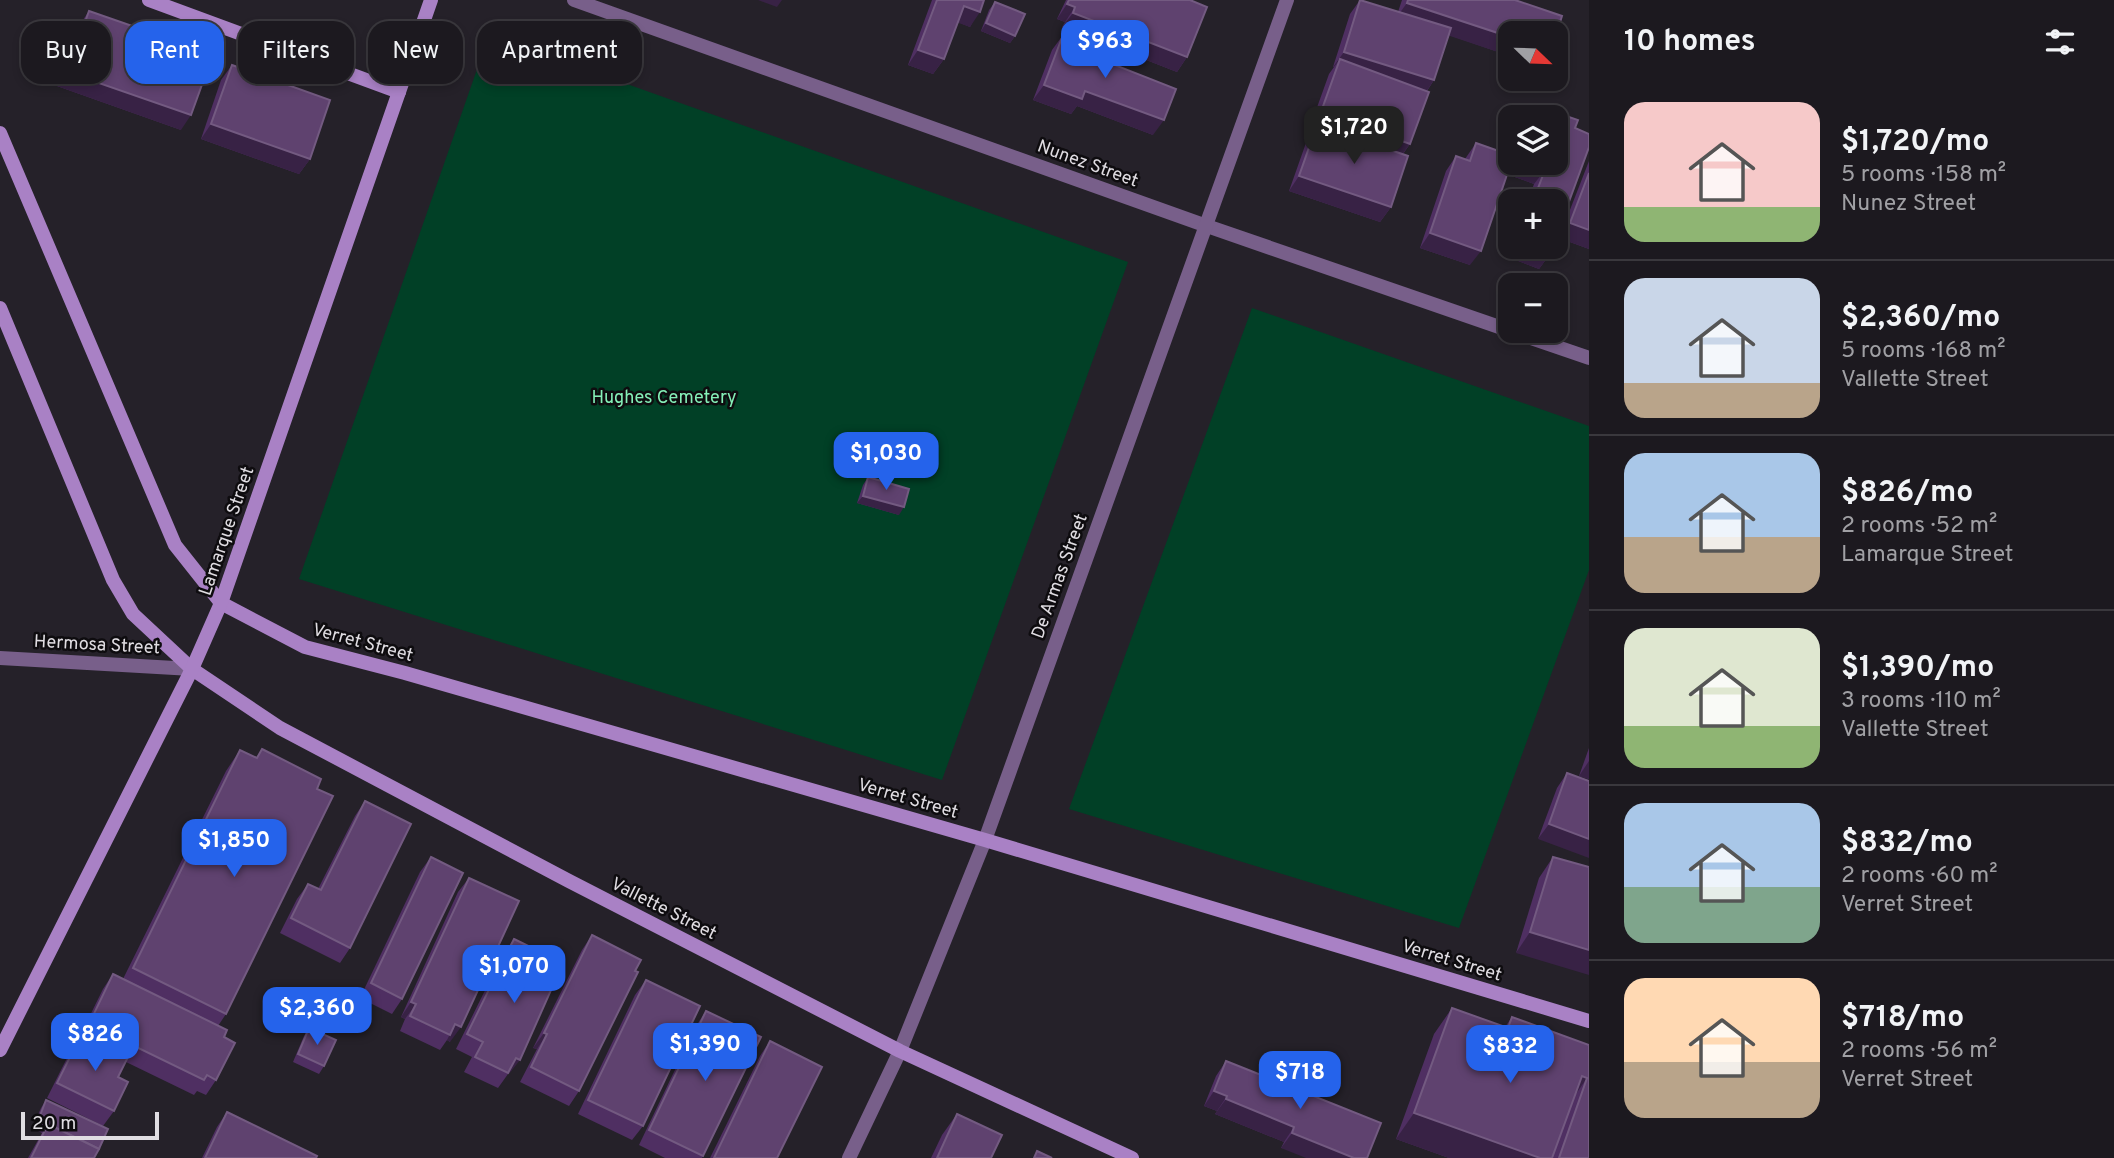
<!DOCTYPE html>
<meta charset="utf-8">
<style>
body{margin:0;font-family:Overpass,sans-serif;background:#29262c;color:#f1f3f6;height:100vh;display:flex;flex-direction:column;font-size:26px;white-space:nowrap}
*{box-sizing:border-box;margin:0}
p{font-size:23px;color:#a0a0a4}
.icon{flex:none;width:38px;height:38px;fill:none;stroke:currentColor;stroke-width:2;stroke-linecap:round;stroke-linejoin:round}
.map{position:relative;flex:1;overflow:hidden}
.side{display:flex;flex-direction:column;background:#1c191f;width:525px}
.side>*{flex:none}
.banner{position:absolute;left:21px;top:21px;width:665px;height:63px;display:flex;gap:14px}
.needle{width:46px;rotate:113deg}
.controls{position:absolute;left:1498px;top:21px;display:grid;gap:14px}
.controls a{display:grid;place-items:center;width:70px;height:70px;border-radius:14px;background:#1c191f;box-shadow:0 4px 10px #0003,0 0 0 2px #3a383d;font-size:35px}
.scale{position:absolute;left:21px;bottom:18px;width:138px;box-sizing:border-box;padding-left:7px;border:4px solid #e0dde2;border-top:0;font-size:19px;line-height:24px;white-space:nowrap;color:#e0dde2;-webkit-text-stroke:5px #0e0c0f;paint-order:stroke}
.price{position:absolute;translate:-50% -60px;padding:0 16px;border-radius:14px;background:#2563eb;color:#fff;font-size:23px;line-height:46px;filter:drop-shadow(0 2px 4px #0008)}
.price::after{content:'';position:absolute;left:50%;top:42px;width:21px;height:16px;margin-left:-10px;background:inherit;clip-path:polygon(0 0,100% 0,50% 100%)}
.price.current{background:#222;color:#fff}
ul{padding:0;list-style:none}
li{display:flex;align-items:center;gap:21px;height:175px;padding:0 35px}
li+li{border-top:2px solid #3a383d}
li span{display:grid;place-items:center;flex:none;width:196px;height:140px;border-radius:21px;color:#555}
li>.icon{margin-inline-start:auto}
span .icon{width:84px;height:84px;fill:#fffc;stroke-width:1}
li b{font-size:30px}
h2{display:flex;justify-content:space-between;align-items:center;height:84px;padding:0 35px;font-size:30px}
.tag{padding:0 24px;border-radius:21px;background:#1c191f;box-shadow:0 4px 10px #0003,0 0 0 2px #3a383d;font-size:24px;line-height:63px}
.tag.current{background:#2563eb;color:#fff}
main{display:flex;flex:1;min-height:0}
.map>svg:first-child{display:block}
</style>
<main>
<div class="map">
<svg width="1589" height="1158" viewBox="0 0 1589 1158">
<rect width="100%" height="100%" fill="#252129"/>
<g fill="#014026">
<path d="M 489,35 L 1128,262 L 942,780 L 299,579 Z"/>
<path d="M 1252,308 L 1589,426 L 1589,570 L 1459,928 L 1069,809 Z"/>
</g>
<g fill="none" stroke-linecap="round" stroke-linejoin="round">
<g stroke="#785f8a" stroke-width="14">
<path d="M 574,0 L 1204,225 L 1589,358"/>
<path d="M 0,658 L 192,669"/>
<path d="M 849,1158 L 900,1051 L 985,840 L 1287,0"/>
</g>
<g stroke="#a981c5" stroke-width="14">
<path d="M 149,0 L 399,92"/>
<path d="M 0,133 L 175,545 L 221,603 L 305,647 L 405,673 L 985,840 L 1589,1021"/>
<path d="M 0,308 L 113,580 L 133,614 L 192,669 L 280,728 L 569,881 L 900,1051 L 1132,1158"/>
<path d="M 0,1050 L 192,669 L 221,603 L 431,0"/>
</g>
</g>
<g fill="#4f2f62">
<path d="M 932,0 L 984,0 L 970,27 L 958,22 L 944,59 L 933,74 L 908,65 Z"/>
<path d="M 1066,0 L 1190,0 L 1187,57 L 1177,72 L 1062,27 L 1065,22 L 1057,19 Z"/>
<path d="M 1360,0 L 1398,12 L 1402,0 L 1515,0 L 1510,56 L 1449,35 L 1434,80 L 1427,91 L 1410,144 L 1403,154 L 1391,207 L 1380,222 L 1289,191 L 1307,140 L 1314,128 L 1310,127 L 1329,74 L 1334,67 L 1333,67 L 1350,14 Z"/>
<path d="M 995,2 L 1015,36 L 1010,43 L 981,31 L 989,10 Z"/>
<path d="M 89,11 L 181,130 L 57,86 L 79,26 Z"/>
<path d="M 1063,35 L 1102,60 L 1153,135 L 1077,106 L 1071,114 L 1033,100 L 1052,50 Z"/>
<path d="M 232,65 L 310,159 L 299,174 L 201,139 L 221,80 Z"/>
<path d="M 1563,115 L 1575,128 L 1556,201 L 1528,201 L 1534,184 L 1512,176 L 1517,163 L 1556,163 L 1556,125 Z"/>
<path d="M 1476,143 L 1470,265 L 1420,248 L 1446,171 L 1456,156 L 1465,159 Z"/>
<path d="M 1589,161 L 1589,249 L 1559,238 Z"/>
<path d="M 1512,247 L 1552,247 L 1550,254 L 1539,269 L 1508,257 Z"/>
<path d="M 868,477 L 899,515 L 857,503 L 863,485 Z"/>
<path d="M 1589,748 L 1589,779 L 1579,776 Z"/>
<path d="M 262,749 L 226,1014 L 218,1026 L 224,1037 L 216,1080 L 206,1095 L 197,1091 L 194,1095 L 126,1062 L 118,1077 L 114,1111 L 103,1126 L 47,1098 L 71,1050 L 79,1038 L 103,989 L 113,974 L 123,979 L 226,771 L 240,750 L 256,758 Z"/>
<path d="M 1567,773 L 1589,781 L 1538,839 L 1557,788 Z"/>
<path d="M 365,801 L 350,948 L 340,963 L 280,933 L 297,899 L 308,884 L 318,889 L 355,816 Z"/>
<path d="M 431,857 L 402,999 L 392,1014 L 360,998 L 420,872 Z"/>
<path d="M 1553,857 L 1589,867 L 1516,953 L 1539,878 Z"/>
<path d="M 469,878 L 450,1042 L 447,1040 L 440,1050 L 400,1031 L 405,1019 L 401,1017 L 458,892 Z"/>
<path d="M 592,935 L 579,1091 L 569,1106 L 520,1082 L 537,1049 L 533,1048 L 582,950 Z"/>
<path d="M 514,939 L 509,1074 L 508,1074 L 498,1088 L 464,1072 L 472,1057 L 456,1049 L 503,954 Z"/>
<path d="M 646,980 L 643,1126 L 632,1140 L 578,1114 L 635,995 Z"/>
<path d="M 1452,1008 L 1505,1027 L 1512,1017 L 1588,1055 L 1589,1158 L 1449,1158 L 1396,1139 L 1434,1034 Z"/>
<path d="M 706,1011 L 761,1037 L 702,1158 L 665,1158 L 639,1145 L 696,1026 Z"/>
<path d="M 309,1028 L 324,1066 L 319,1074 L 293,1062 L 304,1036 Z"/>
<path d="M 770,1041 L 777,1158 L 710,1158 L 760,1056 Z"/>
<path d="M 1226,1061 L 1367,1158 L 1281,1148 L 1284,1142 L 1215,1114 L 1217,1111 L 1204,1106 L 1216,1076 Z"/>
<path d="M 46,1100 L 94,1158 L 28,1158 L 42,1133 L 32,1128 L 41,1108 Z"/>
<path d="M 227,1112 L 316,1158 L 202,1158 L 217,1127 Z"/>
<path d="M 957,1114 L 991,1158 L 931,1158 L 942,1135 Z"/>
</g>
<g fill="#382245">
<path d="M 758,0 L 782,0 L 777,7 Z"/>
<path d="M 1407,3 L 1510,37 L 1510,56 L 1396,18 Z"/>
<path d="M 1067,4 L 1075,7 L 1065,22 L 1057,19 Z"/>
<path d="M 964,6 L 980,12 L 970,27 L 953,21 Z"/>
<path d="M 1073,13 L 1187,57 L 1177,72 L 1062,27 Z"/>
<path d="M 986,23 L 1015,36 L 1010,43 L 981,31 Z"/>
<path d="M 918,50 L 944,59 L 933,74 L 908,65 Z"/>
<path d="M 1344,52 L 1434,80 L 1424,95 L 1340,59 L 1334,67 L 1333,67 Z"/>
<path d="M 67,72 L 191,115 L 181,130 L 57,86 Z"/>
<path d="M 1044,85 L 1085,91 L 1164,120 L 1153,135 L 1077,106 L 1071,114 L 1033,100 Z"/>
<path d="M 1321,112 L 1410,144 L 1399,159 L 1317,125 L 1314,128 L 1310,127 Z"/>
<path d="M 211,124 L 310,159 L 299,174 L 201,139 Z"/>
<path d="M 1522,163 L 1526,163 L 1545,170 L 1534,184 L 1512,176 Z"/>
<path d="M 1299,176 L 1391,207 L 1380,222 L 1289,191 Z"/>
<path d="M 1570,223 L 1589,230 L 1589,249 L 1559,238 Z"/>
<path d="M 1430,233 L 1481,251 L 1470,265 L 1420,248 Z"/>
<path d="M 1515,247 L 1531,247 L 1550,254 L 1539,269 L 1508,257 Z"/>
<path d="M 863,496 L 904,507 L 899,515 L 857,503 Z"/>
<path d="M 1589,761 L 1589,779 L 1579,776 Z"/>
<path d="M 1549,824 L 1589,839 L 1589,858 L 1538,839 Z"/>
<path d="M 1530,932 L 1589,950 L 1589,975 L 1516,953 Z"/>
<path d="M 411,1002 L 416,1004 L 405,1019 L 401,1017 Z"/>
<path d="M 455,1024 L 461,1027 L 450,1042 L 447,1040 Z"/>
<path d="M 544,1033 L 547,1034 L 537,1049 L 533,1048 Z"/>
<path d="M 516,1058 L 520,1060 L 509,1074 L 506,1072 Z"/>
<path d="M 1582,1076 L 1587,1078 L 1569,1104 Z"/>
<path d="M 1214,1091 L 1227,1096 L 1217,1111 L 1204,1106 Z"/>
<path d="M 1226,1099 L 1294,1127 L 1284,1142 L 1215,1114 Z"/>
<path d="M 1414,1113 L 1540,1158 L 1449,1158 L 1396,1139 Z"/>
<path d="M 1292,1133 L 1354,1158 L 1306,1158 L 1281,1148 Z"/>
</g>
<g fill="#5f426f" stroke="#735a81" stroke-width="2">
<path d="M 937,0 L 984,0 L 980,12 L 964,6 L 944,59 L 918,50 Z"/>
<path d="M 1069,0 L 1190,0 L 1207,7 L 1187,57 L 1073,13 L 1075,7 L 1067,4 Z"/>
<path d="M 1360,0 L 1451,28 L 1434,80 L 1344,52 Z"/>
<path d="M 1408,0 L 1515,0 L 1562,16 L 1556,35 L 1556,33 L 1510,33 L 1510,37 L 1407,3 Z"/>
<path d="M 995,2 L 1025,14 L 1015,36 L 986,23 Z"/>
<path d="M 89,11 L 213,54 L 191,115 L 67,72 Z"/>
<path d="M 1063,35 L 1105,51 L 1102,60 L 1176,89 L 1164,120 L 1085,91 L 1082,99 L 1044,85 Z"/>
<path d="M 1340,59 L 1429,92 L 1410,144 L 1321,112 Z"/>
<path d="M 232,65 L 330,100 L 310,159 L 211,124 Z"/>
<path d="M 1563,115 L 1578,120 L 1575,128 L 1589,134 L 1589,147 L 1556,237 L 1556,201 L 1533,201 L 1545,170 L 1526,163 L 1556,163 L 1556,135 Z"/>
<path d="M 1317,125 L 1408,156 L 1391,207 L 1299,176 Z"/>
<path d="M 1476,143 L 1510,155 L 1511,163 L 1481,251 L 1430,233 L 1456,156 L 1470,161 Z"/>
<path d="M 1589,173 L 1589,230 L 1570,223 Z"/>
<path d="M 1531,247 L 1552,247 L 1550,254 Z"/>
<path d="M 868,477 L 909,489 L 904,507 L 863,496 Z"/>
<path d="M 262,749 L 321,779 L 317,789 L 333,796 L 226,1014 L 133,968 L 240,750 L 257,758 Z"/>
<path d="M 1567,773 L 1589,781 L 1589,839 L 1549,824 Z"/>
<path d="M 365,801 L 411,824 L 350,948 L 291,918 L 308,884 L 321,890 Z"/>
<path d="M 431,857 L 463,873 L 402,999 L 371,983 Z"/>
<path d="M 1553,857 L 1589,867 L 1589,950 L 1530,932 Z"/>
<path d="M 469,878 L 519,901 L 461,1027 L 455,1024 L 450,1035 L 410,1016 L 416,1004 L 411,1002 Z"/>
<path d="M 592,935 L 641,960 L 635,971 L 638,972 L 579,1091 L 531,1067 L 547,1034 L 544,1033 Z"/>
<path d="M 514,939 L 563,963 L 520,1060 L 516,1058 L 508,1073 L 475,1057 L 483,1042 L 467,1034 Z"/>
<path d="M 113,974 L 227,1030 L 224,1037 L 235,1043 L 216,1080 L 207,1075 L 204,1080 L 89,1024 Z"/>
<path d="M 646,980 L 700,1006 L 643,1126 L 588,1100 Z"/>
<path d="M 1452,1008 L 1508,1028 L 1512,1017 L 1589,1045 L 1589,1158 L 1559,1158 L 1587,1078 L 1582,1076 L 1552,1158 L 1540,1158 L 1414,1113 Z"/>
<path d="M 706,1011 L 761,1037 L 703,1156 L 649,1130 Z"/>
<path d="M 309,1028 L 336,1040 L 324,1066 L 298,1054 Z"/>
<path d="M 81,1035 L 128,1057 L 118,1077 L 128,1082 L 114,1111 L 57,1083 Z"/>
<path d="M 770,1041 L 822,1067 L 777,1158 L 714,1158 Z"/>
<path d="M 1226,1061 L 1381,1123 L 1367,1158 L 1354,1158 L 1292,1133 L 1294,1127 L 1226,1099 L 1227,1096 L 1214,1091 Z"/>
<path d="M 46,1100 L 108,1129 L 99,1149 L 48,1124 L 48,1125 L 38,1121 Z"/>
<path d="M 227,1112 L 317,1156 L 316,1158 L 205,1158 Z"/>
<path d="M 957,1114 L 1002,1135 L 991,1158 L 937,1158 Z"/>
<path d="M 48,1124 L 99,1149 L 94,1158 L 31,1158 Z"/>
<path d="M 1037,1151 L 1052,1158 L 1034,1158 Z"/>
</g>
<g text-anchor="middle" stroke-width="5" stroke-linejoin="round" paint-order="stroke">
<g font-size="18" fill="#e0dde2" stroke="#0e0c0f">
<text transform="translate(1088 163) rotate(20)" y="6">Nunez Street</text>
<text transform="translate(226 531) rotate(-71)" y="6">Lamarque Street</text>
<text transform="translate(1059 576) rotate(-70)" y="6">De Armas Street</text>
<text transform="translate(363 642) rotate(15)" y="6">Verret Street</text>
<text transform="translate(97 644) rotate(3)" y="6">Hermosa Street</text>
<text transform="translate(908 798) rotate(16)" y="6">Verret Street</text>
<text transform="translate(664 908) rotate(27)" y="6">Vallette Street</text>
<text transform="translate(1452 960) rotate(17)" y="6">Verret Street</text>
</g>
<g font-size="18" fill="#85f0b8" stroke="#0e0c0f">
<text x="664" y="403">Hughes Cemetery</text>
</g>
</g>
</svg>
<div class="controls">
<a><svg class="needle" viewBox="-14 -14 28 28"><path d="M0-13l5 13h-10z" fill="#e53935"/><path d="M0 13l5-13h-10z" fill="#a0a0a4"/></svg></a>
<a><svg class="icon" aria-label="layers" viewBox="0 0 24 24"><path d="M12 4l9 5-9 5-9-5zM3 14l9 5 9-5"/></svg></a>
<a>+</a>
<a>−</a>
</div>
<div class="scale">20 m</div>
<b class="price" style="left:1105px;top:80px">$963</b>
<b class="price current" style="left:1354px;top:166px">$1,720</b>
<b class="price" style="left:886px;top:492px">$1,030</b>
<b class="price" style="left:234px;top:879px">$1,850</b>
<b class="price" style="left:514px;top:1005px">$1,070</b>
<b class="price" style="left:317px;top:1047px">$2,360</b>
<b class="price" style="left:95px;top:1073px">$826</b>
<b class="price" style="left:705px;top:1083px">$1,390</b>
<b class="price" style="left:1510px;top:1085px">$832</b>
<b class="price" style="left:1300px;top:1111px">$718</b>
<div class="banner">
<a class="tag">Buy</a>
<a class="tag current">Rent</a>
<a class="tag">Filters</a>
<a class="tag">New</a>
<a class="tag">Apartment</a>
</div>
</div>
<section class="side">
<h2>10 homes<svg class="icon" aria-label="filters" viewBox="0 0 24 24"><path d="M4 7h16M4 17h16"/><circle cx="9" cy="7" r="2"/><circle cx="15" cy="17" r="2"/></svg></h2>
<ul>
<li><span style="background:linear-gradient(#f6c9c9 75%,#8fb573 0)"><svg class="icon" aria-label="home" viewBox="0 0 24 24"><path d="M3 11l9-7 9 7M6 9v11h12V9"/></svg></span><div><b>$1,720/mo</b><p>5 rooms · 158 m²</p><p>Nunez Street</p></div></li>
<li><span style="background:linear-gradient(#c9d6e8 75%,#b9a48a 0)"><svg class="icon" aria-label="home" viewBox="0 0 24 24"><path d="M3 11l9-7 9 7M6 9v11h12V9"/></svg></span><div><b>$2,360/mo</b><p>5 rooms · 168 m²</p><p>Vallette Street</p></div></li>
<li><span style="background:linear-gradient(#a9c7e8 60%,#b9a48a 0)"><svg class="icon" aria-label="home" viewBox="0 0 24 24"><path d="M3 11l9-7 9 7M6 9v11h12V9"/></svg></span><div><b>$826/mo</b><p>2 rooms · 52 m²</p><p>Lamarque Street</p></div></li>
<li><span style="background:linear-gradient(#dfe7d0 70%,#8fb573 0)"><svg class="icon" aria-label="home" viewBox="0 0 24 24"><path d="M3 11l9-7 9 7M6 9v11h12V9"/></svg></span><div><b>$1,390/mo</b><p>3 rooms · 110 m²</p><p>Vallette Street</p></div></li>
<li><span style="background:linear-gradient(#a9c7e8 60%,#7fa58c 0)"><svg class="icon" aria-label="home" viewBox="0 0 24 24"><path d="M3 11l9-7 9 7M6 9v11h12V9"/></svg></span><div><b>$832/mo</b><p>2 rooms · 60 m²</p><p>Verret Street</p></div></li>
<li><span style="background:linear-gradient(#ffd9b3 60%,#b9a48a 0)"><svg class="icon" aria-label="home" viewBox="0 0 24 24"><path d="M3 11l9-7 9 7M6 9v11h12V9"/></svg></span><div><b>$718/mo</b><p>2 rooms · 56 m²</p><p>Verret Street</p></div></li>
</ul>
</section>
</main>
